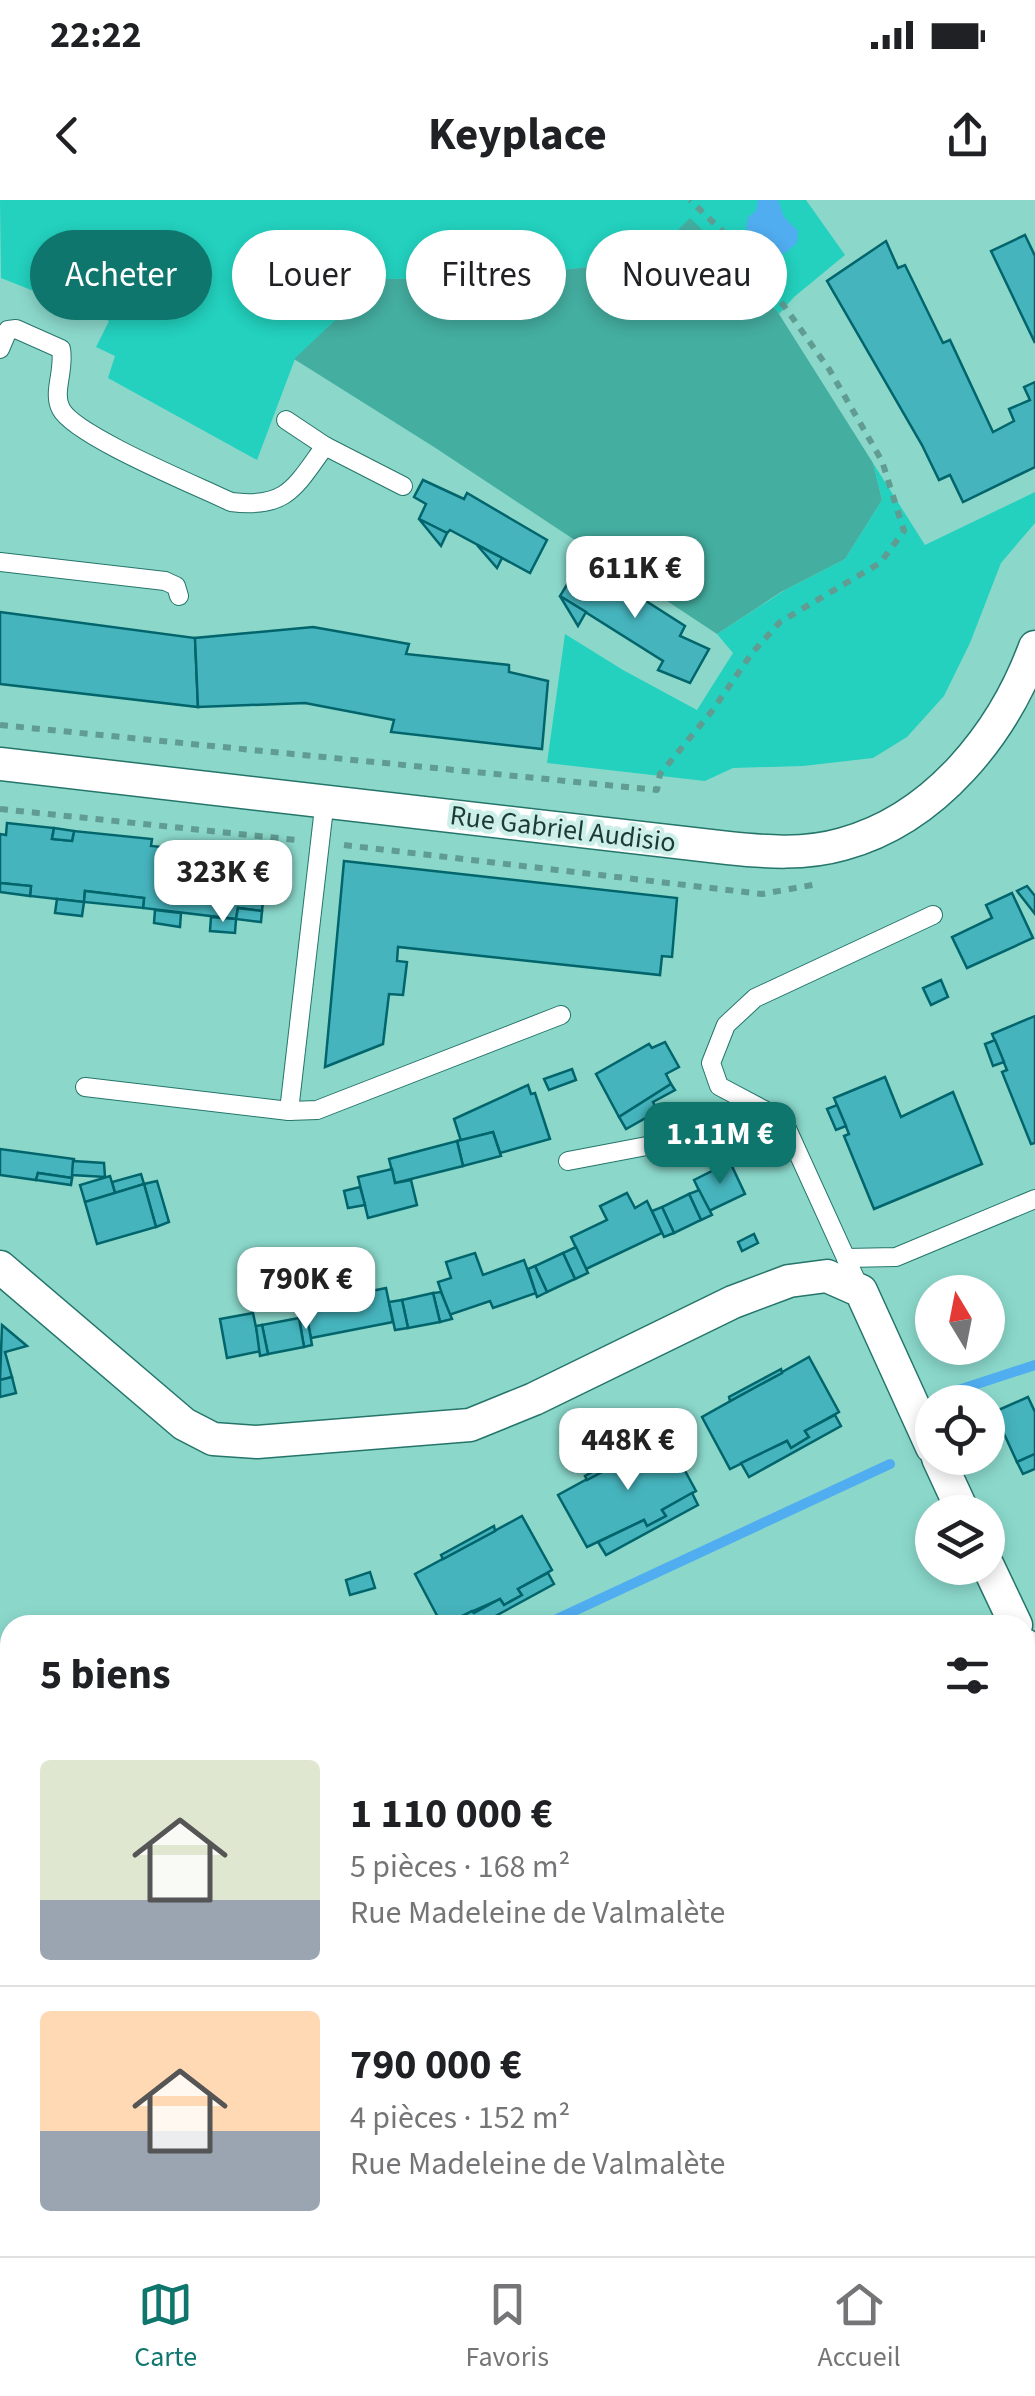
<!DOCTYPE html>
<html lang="fr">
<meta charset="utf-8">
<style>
body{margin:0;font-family:"Source Sans 3",sans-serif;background:#f2f2f2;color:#202124;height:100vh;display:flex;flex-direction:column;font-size:38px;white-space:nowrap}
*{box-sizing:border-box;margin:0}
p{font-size:32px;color:#757577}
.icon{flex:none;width:55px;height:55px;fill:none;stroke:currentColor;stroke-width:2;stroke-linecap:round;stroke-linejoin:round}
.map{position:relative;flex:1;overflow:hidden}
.sheet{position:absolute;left:0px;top:1415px;width:1035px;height:642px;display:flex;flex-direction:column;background:#fff;border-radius:30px 30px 0 0;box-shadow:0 5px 15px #0003}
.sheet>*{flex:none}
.banner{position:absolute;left:30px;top:30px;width:975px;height:90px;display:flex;gap:20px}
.needle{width:65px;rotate:350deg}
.buttons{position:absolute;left:915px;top:1075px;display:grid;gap:20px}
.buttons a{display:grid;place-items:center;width:90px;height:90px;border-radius:50%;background:#fff;box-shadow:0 5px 15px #0003;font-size:50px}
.price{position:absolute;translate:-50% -85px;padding:0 22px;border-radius:20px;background:#fff;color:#222;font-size:32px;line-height:65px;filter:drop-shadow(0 2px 5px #0008)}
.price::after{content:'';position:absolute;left:50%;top:60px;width:30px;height:22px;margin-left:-15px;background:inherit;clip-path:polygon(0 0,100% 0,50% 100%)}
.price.selected{background:#0f766e;color:#fff}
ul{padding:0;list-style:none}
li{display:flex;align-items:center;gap:30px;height:250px;padding:0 40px}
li+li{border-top:2px solid #e0e0e0}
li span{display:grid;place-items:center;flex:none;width:280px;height:200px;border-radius:10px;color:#555}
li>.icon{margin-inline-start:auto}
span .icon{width:120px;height:120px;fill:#fffc;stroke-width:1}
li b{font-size:42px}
h2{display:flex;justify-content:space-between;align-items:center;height:120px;padding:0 40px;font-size:42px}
.tag{padding:0 35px;border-radius:45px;background:#fff;box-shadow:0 5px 15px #0003;font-size:35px;line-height:90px}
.tag.selected{background:#0f766e;color:#fff}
.status{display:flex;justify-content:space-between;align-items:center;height:70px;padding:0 50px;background:#fff;direction:ltr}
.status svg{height:28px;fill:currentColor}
header{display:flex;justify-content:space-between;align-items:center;height:130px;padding:0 40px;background:#fff;font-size:45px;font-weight:700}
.dock{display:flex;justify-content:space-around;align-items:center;height:140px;border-top:2px solid #e0e0e0;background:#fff;font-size:28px;color:#757577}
.dock a{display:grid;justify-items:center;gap:5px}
.dock .selected{color:#0f766e}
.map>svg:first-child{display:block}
</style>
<div class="status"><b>22:22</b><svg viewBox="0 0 49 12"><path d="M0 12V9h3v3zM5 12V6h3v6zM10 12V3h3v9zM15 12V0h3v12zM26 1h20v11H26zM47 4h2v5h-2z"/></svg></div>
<header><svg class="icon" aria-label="back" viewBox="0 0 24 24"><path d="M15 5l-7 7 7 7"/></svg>Keyplace<svg class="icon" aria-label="share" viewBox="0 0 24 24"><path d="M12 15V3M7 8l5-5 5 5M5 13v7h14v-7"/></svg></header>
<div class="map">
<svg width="1035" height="2056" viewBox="0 0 1035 2056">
<rect width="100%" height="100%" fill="#8bd8cb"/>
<g fill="#23d1be">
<path d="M 0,0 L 806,0 L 845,55 L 794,97 L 779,114 L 743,69 L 649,60 L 494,78 L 379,79 L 295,159 L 257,260 L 108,178 L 115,156 L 96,147 L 109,121 L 1,78 Z"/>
<path d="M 873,263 L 925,345 L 1035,292 L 1035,323 L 1001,363 L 970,443 L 944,496 L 907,537 L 873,558 L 803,566 L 733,568 L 705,581 L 547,563 L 565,434 L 623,470 L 697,510 L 733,453 L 717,434 L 785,390 L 845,359 L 882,300 Z"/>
<path d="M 10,1676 L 10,1902 L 0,1899 L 0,1680 Z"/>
<path d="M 135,2048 L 226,2048 L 221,2056 L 139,2056 Z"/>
</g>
<g fill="#44aea0">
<path d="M 690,18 L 743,69 L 779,114 L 873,263 L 882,300 L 845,359 L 781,392 L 717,434 L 434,247 L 294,159 L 379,79 L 494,78 L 648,60 Z"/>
<path d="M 10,1594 L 10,1676 L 0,1680 L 0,1597 Z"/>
<path d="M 0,1899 L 10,1902 L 10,1971 L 0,1972 Z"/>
<path d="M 35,2048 L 135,2048 L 139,2056 L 36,2056 Z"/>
<path d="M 226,2048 L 435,2048 L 438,2056 L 221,2056 Z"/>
</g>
<g fill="#50adf0">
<path d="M 758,0 L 778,0 L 784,17 L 798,31 L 797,43 L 785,53 L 774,55 L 764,39 L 746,29 L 748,17 L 756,11 Z"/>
<path d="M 1025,1990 L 1035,1992 L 1035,2056 L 982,2056 L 984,2048 L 1025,2048 Z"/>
<path d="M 711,2048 L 797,2048 L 795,2056 L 710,2056 Z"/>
<path d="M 894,2048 L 980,2048 L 978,2056 L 893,2056 Z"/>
</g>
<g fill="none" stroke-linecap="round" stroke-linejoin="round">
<g stroke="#50adf0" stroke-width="10">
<path d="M 937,1197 L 1035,1165"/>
<path d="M 544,1425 L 890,1264"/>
<path d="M 0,1642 L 10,1639"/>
</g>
</g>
<g fill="#46b4bd" stroke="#02656c" stroke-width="2.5">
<path d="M 1025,35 L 1035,56 L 1035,143 L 991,51 Z"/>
<path d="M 886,41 L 898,68 L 905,65 L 943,143 L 950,140 L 993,232 L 1014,221 L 1009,209 L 1030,200 L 1024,187 L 1035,182 L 1035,267 L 963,302 L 950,275 L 939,280 L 922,245 L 827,81 Z"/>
<path d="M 423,280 L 464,299 L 467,293 L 547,340 L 530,373 L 450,330 L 447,333 L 419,319 L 426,304 L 414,297 Z"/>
<path d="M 419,319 L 447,333 L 441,346 Z"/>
<path d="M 477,345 L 502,358 L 497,368 Z"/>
<path d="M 582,360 L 685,426 L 680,436 L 709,449 L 690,483 L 658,470 L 663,461 L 560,396 Z"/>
<path d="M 560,396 L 586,412 L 578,426 Z"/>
<path d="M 0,412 L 195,438 L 198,507 L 0,484 Z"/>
<path d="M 313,427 L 409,444 L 406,454 L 509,465 L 509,472 L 548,481 L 542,549 L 391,532 L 394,520 L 305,503 L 198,507 L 195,438 Z"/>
<path d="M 7,623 L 54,628 L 52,639 L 72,641 L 74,631 L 152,639 L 151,646 L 171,648 L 172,642 L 206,645 L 205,657 L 226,660 L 227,648 L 284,654 L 280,692 L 264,691 L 262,711 L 238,708 L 236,719 L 143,708 L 144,698 L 85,691 L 84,702 L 30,696 L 31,686 L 0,683 L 0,634 L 6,635 Z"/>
<path d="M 54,628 L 74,631 L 72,641 L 52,639 Z"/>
<path d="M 206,645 L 227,648 L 226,660 L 205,657 Z"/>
<path d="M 344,661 L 677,698 L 672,757 L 662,756 L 660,775 L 398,747 L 397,761 L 407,762 L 403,795 L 389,794 L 383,844 L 325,867 Z"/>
<path d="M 0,683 L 31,686 L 30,696 L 0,692 Z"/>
<path d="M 1027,686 L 1035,696 L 1035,714 L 1017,691 Z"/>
<path d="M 85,691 L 144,698 L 143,708 L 84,702 Z"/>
<path d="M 1012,693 L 1033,738 L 967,768 L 952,737 L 992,718 L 986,705 Z"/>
<path d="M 57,699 L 84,702 L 82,716 L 55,713 Z"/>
<path d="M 238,708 L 262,711 L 261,722 L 236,719 Z"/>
<path d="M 155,710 L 181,713 L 180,727 L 154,723 Z"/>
<path d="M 211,717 L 236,719 L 235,733 L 210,731 Z"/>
<path d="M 941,780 L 948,797 L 931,805 L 923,788 Z"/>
<path d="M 1035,816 L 1035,943 L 1031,944 L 1002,872 L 1007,870 L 992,834 Z"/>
<path d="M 995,840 L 1004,862 L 993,866 L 985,844 Z"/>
<path d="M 665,842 L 679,867 L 666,874 L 671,884 L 619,917 L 596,874 L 649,844 L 652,848 Z"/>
<path d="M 572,869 L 576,880 L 549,890 L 544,879 Z"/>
<path d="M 885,877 L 901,917 L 953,892 L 982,964 L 874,1009 L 844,936 L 849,934 L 834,898 Z"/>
<path d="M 671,884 L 675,890 L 653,902 L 658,911 L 626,929 L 619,917 Z"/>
<path d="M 528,885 L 531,894 L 535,893 L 550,939 L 500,953 L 493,932 L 461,941 L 454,919 Z"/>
<path d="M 837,905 L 846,926 L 836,930 L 827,909 Z"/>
<path d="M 493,932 L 501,956 L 463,966 L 457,941 Z"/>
<path d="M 457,941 L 463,966 L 395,983 L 389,959 Z"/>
<path d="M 0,949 L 74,959 L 72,978 L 38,973 L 36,980 L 0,975 Z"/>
<path d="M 73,961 L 104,963 L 105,977 L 72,975 Z"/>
<path d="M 730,962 L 745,994 L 709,1011 L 694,980 Z"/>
<path d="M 392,969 L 395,983 L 411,980 L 417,1005 L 368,1018 L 358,977 Z"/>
<path d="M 38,973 L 72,978 L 71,985 L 36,980 Z"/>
<path d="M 141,974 L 144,984 L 115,993 L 112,982 Z"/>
<path d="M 110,976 L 115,993 L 85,1002 L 80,985 Z"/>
<path d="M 157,981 L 169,1022 L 156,1027 L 144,984 Z"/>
<path d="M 144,984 L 156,1027 L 97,1044 L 85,1002 Z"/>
<path d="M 360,987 L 365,1005 L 348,1008 L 344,991 Z"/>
<path d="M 699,990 L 712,1015 L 701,1020 L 689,994 Z"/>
<path d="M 627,993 L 635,1008 L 647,1001 L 662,1033 L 586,1069 L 571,1037 L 607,1020 L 600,1006 Z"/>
<path d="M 689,994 L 701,1020 L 674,1033 L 662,1007 Z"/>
<path d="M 662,1007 L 674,1033 L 664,1037 L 652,1011 Z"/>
<path d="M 754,1034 L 758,1043 L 742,1051 L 738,1042 Z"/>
<path d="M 576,1047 L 588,1073 L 575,1079 L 563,1053 Z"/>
<path d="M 475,1053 L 483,1075 L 524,1060 L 536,1093 L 493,1108 L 490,1101 L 449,1115 L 438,1082 L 451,1078 L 446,1062 Z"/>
<path d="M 563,1053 L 575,1079 L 547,1092 L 535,1066 Z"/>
<path d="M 535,1066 L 547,1092 L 537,1097 L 528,1069 Z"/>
<path d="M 386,1088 L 393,1122 L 311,1138 L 304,1105 Z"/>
<path d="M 441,1092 L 452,1119 L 440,1122 L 433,1093 Z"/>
<path d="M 433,1093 L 440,1122 L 408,1128 L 402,1100 Z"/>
<path d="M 402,1100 L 408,1128 L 395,1130 L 389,1102 Z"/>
<path d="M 253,1113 L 261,1151 L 227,1158 L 220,1119 Z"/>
<path d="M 307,1116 L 312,1145 L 304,1147 L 299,1118 Z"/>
<path d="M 299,1118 L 304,1147 L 268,1154 L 262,1125 Z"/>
<path d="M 2,1125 L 27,1146 L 5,1152 L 12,1177 L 0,1180 Z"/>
<path d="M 262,1125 L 268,1154 L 260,1156 L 256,1126 Z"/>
<path d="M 809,1157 L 839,1212 L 805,1231 L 809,1237 L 791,1248 L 787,1241 L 730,1269 L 702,1217 Z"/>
<path d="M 781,1169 L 782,1173 L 730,1201 L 729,1197 Z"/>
<path d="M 12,1177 L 16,1193 L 0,1197 L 0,1180 Z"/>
<path d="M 1028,1197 L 1035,1212 L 1035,1254 L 1017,1262 L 994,1212 Z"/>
<path d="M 835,1215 L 841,1226 L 749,1277 L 741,1263 L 787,1241 L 791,1248 L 809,1237 L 805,1231 Z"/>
<path d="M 666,1236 L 696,1291 L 662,1310 L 666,1316 L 647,1326 L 644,1320 L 587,1347 L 558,1295 Z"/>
<path d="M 638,1247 L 639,1252 L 587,1280 L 585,1276 Z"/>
<path d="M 1035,1254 L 1035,1269 L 1023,1274 L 1017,1262 Z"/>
<path d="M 692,1293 L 698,1305 L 606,1355 L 598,1342 L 644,1320 L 647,1326 L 666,1316 L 662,1310 Z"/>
<path d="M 522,1316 L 552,1370 L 518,1389 L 522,1395 L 504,1405 L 500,1399 L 442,1425 L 415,1374 Z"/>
<path d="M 494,1326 L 495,1331 L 443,1359 L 441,1355 Z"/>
<path d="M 370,1372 L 375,1388 L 350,1395 L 346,1380 Z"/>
<path d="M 548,1373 L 554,1384 L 479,1425 L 457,1425 L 454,1421 L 472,1411 L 474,1413 L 500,1399 L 504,1405 L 522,1395 L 518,1389 Z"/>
<path d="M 10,1978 L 10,2029 L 0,2032 L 0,1981 Z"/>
<path d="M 449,2048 L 510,2048 L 515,2056 L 454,2056 Z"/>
<path d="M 797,2048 L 848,2048 L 885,2056 L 834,2056 L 803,2049 L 802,2056 L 795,2056 Z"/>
</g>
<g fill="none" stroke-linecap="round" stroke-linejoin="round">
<defs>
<g id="lane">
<path d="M 0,149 L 8,130 L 16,129 L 61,149 C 65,171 52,192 61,209 C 75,236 198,286 231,302 C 287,309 295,287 325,246"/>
<path d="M 286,220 L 325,246 L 403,286"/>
<path d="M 0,362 L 165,381 L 176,386 L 179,396"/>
<path d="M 85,887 L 289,911 L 317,910 L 561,815"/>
<path d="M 289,911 L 325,599"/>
<path d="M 568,961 L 783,920"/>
<path d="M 846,1058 L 896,1057 L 1035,999"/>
<path d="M 860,1089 L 783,920 L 719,886 L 711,863 L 726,825 L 755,798 L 933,715"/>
</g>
<g id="street">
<path d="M 0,564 L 728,648 C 766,652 805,655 843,644 C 935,619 1003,534 1035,447"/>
<path d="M 0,1067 L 184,1224 L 213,1239 L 257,1242 L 470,1225 L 534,1199 L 733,1102 L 789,1081 L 827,1076 L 861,1091 L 932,1247"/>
<path d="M 938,1258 L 963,1312"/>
<path d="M 988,1366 L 1016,1425"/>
<path d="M 1025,1445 L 1035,1466"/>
</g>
</defs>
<use href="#lane" stroke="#25756b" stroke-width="20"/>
<use href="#street" stroke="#25756b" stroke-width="35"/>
<g stroke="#609c92" stroke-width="6" stroke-dasharray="8 8" stroke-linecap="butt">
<path d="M 0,525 L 657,590 L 660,574 L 712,511 L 752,453 L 780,422 L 880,363 L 904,331 L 882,261 L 829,169 L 749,57 L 690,0"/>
<path d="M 0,609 L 297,640"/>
<path d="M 344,645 L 762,694 L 818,684"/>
<path d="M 0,1669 L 10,1667"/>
<path d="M 1025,1828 L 1035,1822"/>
<path d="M 250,2056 L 258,2048"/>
<path d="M 583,2056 L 598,2048"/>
</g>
<use href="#lane" stroke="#fff" stroke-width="18"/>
<use href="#street" stroke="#fff" stroke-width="32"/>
</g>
<g text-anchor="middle" stroke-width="9" stroke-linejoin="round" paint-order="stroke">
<g font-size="28" fill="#1b3b36" stroke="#ccf0e9">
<text transform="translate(563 628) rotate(7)" y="10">Rue Gabriel Audisio</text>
</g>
</g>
</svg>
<div class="buttons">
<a><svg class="needle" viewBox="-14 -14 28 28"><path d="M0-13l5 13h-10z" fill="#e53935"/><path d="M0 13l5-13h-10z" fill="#757577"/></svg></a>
<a><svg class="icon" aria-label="locate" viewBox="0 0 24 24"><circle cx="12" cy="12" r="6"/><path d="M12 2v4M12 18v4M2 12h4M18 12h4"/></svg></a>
<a><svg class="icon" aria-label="layers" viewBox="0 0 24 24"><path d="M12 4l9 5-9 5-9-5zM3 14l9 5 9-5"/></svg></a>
</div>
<b class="price" style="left:635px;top:421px">611K €</b>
<b class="price" style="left:223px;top:725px">323K €</b>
<b class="price selected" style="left:720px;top:987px">1.11M €</b>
<b class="price" style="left:306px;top:1132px">790K €</b>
<b class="price" style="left:628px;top:1293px">448K €</b>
<div class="banner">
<a class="tag selected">Acheter</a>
<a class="tag">Louer</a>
<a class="tag">Filtres</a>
<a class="tag">Nouveau</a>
</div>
<section class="sheet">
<h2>5 biens<svg class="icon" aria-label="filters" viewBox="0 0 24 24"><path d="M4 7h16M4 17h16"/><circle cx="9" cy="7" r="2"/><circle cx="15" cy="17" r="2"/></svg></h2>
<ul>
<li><span style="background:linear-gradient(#dfe7d0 70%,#9aa5b1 0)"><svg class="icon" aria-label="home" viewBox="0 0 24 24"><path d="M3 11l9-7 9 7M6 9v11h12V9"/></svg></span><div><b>1 110 000 €</b><p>5 pièces · 168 m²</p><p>Rue Madeleine de Valmalète</p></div></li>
<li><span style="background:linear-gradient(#ffd9b3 60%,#9aa5b1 0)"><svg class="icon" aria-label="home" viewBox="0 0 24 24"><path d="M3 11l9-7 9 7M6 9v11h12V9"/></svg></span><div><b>790 000 €</b><p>4 pièces · 152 m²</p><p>Rue Madeleine de Valmalète</p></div></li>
</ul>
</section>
</div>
<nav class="dock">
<a class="selected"><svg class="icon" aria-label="map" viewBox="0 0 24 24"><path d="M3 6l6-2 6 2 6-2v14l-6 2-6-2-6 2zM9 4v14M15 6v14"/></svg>Carte</a>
<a><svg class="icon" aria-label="saved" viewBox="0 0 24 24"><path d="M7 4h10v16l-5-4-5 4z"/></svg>Favoris</a>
<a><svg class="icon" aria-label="home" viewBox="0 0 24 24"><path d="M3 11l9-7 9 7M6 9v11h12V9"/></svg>Accueil</a>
</nav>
